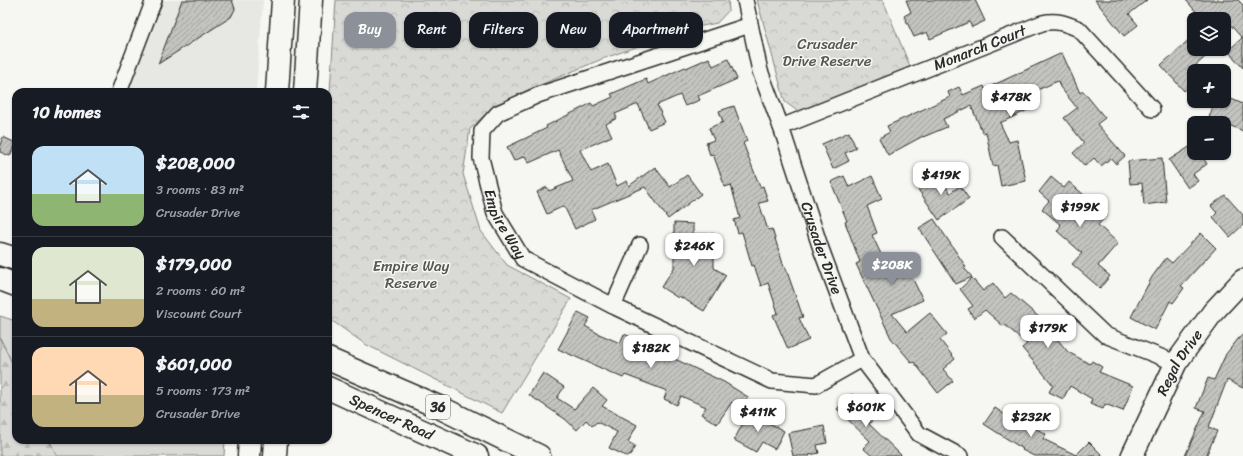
<!DOCTYPE html>
<meta charset="utf-8">
<style>
body{margin:0;font-family:Sriracha,sans-serif;background:#20242c;color:#f1f3f6;height:100vh;display:flex;flex-direction:column;font-size:15px;white-space:nowrap}
*{box-sizing:border-box;margin:0}
p{font-size:13px;color:#9ea1a6}
.icon{flex:none;width:22px;height:22px;fill:none;stroke:currentColor;stroke-width:2;stroke-linecap:round;stroke-linejoin:round}
.map{position:relative;flex:1;overflow:hidden}
.sheet{position:absolute;left:12px;top:88px;width:320px;height:356px;display:flex;flex-direction:column;background:#171b24;border-radius:12px;box-shadow:0 1px 3px #0004}
.sheet>*{flex:none}
.top-card{position:absolute;left:344px;top:12px;width:380px;height:36px;display:flex;gap:8px}
.tools{position:absolute;left:1187px;top:12px;display:grid;gap:8px}
.tools a{display:grid;place-items:center;width:44px;height:44px;border-radius:8px;background:#171b24;box-shadow:0 1px 3px #0004;font-size:20px}
.price{position:absolute;translate:-50% -34px;padding:0 9px;border-radius:8px;background:#fff;color:#222;font-size:13px;line-height:26px;filter:drop-shadow(0 1px 2px #0008)}
.price::after{content:'';position:absolute;left:50%;top:24px;width:12px;height:9px;margin-left:-6px;background:inherit;clip-path:polygon(0 0,100% 0,50% 100%)}
.price.active{background:#8c9099;color:#fff}
ul{padding:0;list-style:none}
li{display:flex;align-items:center;gap:12px;height:100px;padding:0 20px}
li+li{border-top:1px solid #363941}
li span{display:grid;place-items:center;flex:none;width:112px;height:80px;border-radius:12px;color:#555}
li>.icon{margin-inline-start:auto}
span .icon{width:48px;height:48px;fill:#fffc;stroke-width:1}
li b{font-size:17px}
h2{display:flex;justify-content:space-between;align-items:center;height:48px;padding:0 20px;font-size:17px}
.pill{padding:0 14px;border-radius:12px;background:#171b24;box-shadow:0 1px 3px #0004;font-size:14px;line-height:36px}
.pill.active{background:#8c9099;color:#fff}
.map>svg:first-child{display:block}
</style>
<div class="map">
<svg width="1243" height="456" viewBox="0 0 1243 456">
<defs>
<pattern id="forest-firs" width="22" height="20" patternUnits="userSpaceOnUse"><rect width="22" height="20" fill="#d9d9d5"/><path d="M5 1l3.5 6h-7zM16 11l3.5 6h-7z" fill="#babab7"/></pattern>
<pattern id="park-crowns" width="20" height="18" patternUnits="userSpaceOnUse"><rect width="20" height="18" fill="#d9d9d5"/><path d="M2 6a3 3 0 1 1 6 0M12 15a3 3 0 1 1 6 0" fill="none" stroke="#babab7"/></pattern>
<pattern id="building-hatch" width="6" height="6" patternUnits="userSpaceOnUse"><rect width="6" height="6" fill="#c3c3c0"/><path d="M-1 1l2-2M0 6l6-6M5 7l2-2" fill="none" stroke="#9f9f9c"/></pattern>
</defs>
<rect width="100%" height="100%" fill="#f6f6f2"/>
<filter id="ink" filterUnits="userSpaceOnUse"><feTurbulence type="fractalNoise" baseFrequency=".025" numOctaves="2"/><feDisplacementMap in="SourceGraphic" scale="8" xChannelSelector="R" yChannelSelector="G"/><feConvolveMatrix kernelMatrix="1 2 1 2 8 2 1 2 1" color-interpolation-filters="sRGB"/></filter>
<g filter="url(#ink)">
<path fill="#e7e7e3" d="M 162,0 L 263,0 L 256,92 L 112,92 L 144,7 Z"/>
<g fill="#d9d9d5" stroke="#828280">
<path d="M 0,316 L 16,321 L 16,371 L 0,338 Z"/>
<path d="M 49,440 L 225,440 L 224,456 L 57,456 Z"/>
</g>
<path fill="url(#forest-firs)" stroke="#828280" d="M 0,338 L 16,371 L 16,440 L 49,440 L 57,456 L 0,456 Z"/>
<g fill="url(#park-crowns)" stroke="#828280">
<path d="M 336,0 L 728,0 L 729,10 L 717,23 L 687,29 L 602,59 L 526,91 L 493,107 L 470,129 L 463,174 L 481,231 L 507,265 L 571,299 L 502,413 L 365,344 L 328,318 L 328,122 Z"/>
<path d="M 757,0 L 883,0 L 913,74 L 800,113 L 785,102 Z"/>
</g>
<g fill="url(#building-hatch)" stroke="#2b2b2b">
<path d="M 182,0 L 232,0 L 235,9 L 231,17 L 158,64 Z"/>
<path d="M 906,0 L 975,0 L 985,21 L 972,27 L 969,22 L 930,39 L 927,32 L 914,37 L 904,16 L 911,12 Z"/>
<path d="M 1095,0 L 1147,0 L 1129,14 L 1138,25 L 1124,36 Z"/>
<path d="M 1186,0 L 1238,0 L 1243,5 L 1243,68 L 1228,51 L 1242,38 L 1225,19 L 1189,19 L 1197,13 Z"/>
<path d="M 1194,35 L 1194,49 L 1214,49 L 1193,68 L 1194,82 L 1184,91 L 1161,65 Z"/>
<path d="M 1062,53 L 1080,93 L 1083,91 L 1105,118 L 1097,124 L 1125,156 L 1116,164 L 1111,158 L 1101,166 L 1094,158 L 1085,166 L 1073,153 L 1084,143 L 1064,118 L 1077,108 L 1060,87 L 1058,81 L 1028,94 L 1034,107 L 1000,123 L 1009,142 L 1017,140 L 1026,181 L 1001,186 L 997,165 L 993,166 L 986,132 L 983,133 L 971,106 L 943,119 L 947,127 L 923,137 L 923,136 L 888,155 L 879,138 L 890,132 L 887,126 L 950,97 L 948,92 L 959,87 L 963,95 L 984,86 L 985,89 Z"/>
<path d="M 709,58 L 713,66 L 728,59 L 737,79 L 698,96 L 700,100 L 685,106 L 680,95 L 657,105 L 665,122 L 649,129 L 638,104 L 615,114 L 617,118 L 606,124 L 612,136 L 580,150 L 591,172 L 608,164 L 617,186 L 627,181 L 629,186 L 655,167 L 670,187 L 687,175 L 701,194 L 668,219 L 645,187 L 591,210 L 595,219 L 575,229 L 564,206 L 547,214 L 537,192 L 547,187 L 549,191 L 573,181 L 558,150 L 529,163 L 525,156 L 514,161 L 507,147 L 547,128 L 546,126 L 586,106 L 591,103 L 593,106 L 613,97 L 611,94 L 646,79 L 648,84 L 685,67 L 686,68 Z"/>
<path d="M 1224,96 L 1243,104 L 1243,131 L 1224,123 L 1207,123 L 1215,101 L 1224,101 Z"/>
<path d="M 734,106 L 747,141 L 743,143 L 760,187 L 763,186 L 768,201 L 759,203 L 768,230 L 772,229 L 784,267 L 785,266 L 803,317 L 799,318 L 809,340 L 788,349 L 773,315 L 778,313 L 768,283 L 761,286 L 754,265 L 752,266 L 742,232 L 738,233 L 734,220 L 740,218 L 731,185 L 725,187 L 713,154 L 710,155 L 706,143 L 714,140 L 709,128 L 723,122 L 719,111 Z"/>
<path d="M 849,132 L 856,148 L 845,153 L 849,161 L 833,169 L 822,144 Z"/>
<path d="M 3,137 L 16,143 L 10,156 L 0,152 L 0,145 Z"/>
<path d="M 1194,144 L 1194,153 L 1200,153 L 1207,164 L 1193,174 L 1198,181 L 1188,188 L 1169,160 Z"/>
<path d="M 1162,158 L 1166,202 L 1144,205 L 1142,183 L 1130,184 L 1128,161 Z"/>
<path d="M 936,171 L 950,193 L 960,186 L 969,199 L 939,220 L 915,185 Z"/>
<path d="M 844,176 L 849,187 L 872,176 L 882,199 L 867,206 L 877,233 L 872,235 L 887,267 L 903,259 L 923,300 L 892,314 L 907,332 L 930,313 L 947,334 L 940,340 L 955,359 L 943,369 L 953,381 L 938,393 L 914,362 L 912,363 L 891,338 L 856,264 L 860,262 L 845,222 L 847,221 L 831,182 Z"/>
<path d="M 1051,177 L 1064,188 L 1069,182 L 1107,215 L 1098,225 L 1118,243 L 1098,266 L 1110,276 L 1100,288 L 1072,264 L 1082,253 L 1057,231 L 1061,225 L 1042,209 L 1049,201 L 1039,192 Z"/>
<path d="M 1225,195 L 1243,215 L 1243,225 L 1230,237 L 1213,217 L 1217,213 L 1211,206 Z"/>
<path d="M 934,219 L 966,267 L 964,268 L 972,277 L 956,284 L 919,228 Z"/>
<path d="M 674,223 L 693,224 L 693,234 L 714,234 L 714,268 L 726,275 L 704,311 L 679,296 L 678,298 L 661,287 L 674,268 Z"/>
<path d="M 1201,233 L 1216,248 L 1181,286 L 1184,288 L 1173,303 L 1170,301 L 1155,330 L 1131,317 L 1152,277 L 1166,258 L 1172,263 Z"/>
<path d="M 972,278 L 983,291 L 993,283 L 1005,298 L 1011,293 L 1040,318 L 1068,352 L 1090,364 L 1092,361 L 1102,367 L 1099,372 L 1133,386 L 1123,411 L 1105,404 L 1103,409 L 1090,404 L 1092,399 L 1070,386 L 1063,399 L 1049,392 L 1053,385 L 1022,348 L 1027,344 L 1005,325 L 1003,326 L 985,310 L 974,318 L 968,309 L 973,306 L 960,289 Z"/>
<path d="M 578,312 L 590,318 L 585,326 L 599,334 L 620,343 L 624,334 L 640,341 L 638,345 L 677,360 L 724,382 L 748,397 L 741,408 L 732,402 L 717,424 L 701,414 L 706,407 L 681,396 L 677,405 L 664,399 L 667,391 L 625,375 L 623,378 L 558,349 Z"/>
<path d="M 1243,333 L 1243,388 L 1227,380 L 1209,427 L 1217,431 L 1206,456 L 1185,456 L 1205,411 L 1196,408 L 1208,378 L 1214,380 L 1226,354 Z"/>
<path d="M 543,373 L 564,387 L 557,398 L 574,409 L 593,388 L 607,400 L 602,406 L 637,425 L 628,442 L 635,446 L 630,456 L 626,456 L 609,448 L 617,432 L 597,422 L 592,426 L 586,420 L 577,430 L 565,419 L 529,395 Z"/>
<path d="M 852,394 L 875,417 L 869,424 L 902,456 L 872,456 L 863,448 L 870,441 L 837,409 Z"/>
<path d="M 995,408 L 1031,432 L 1033,427 L 1046,434 L 1043,439 L 1076,455 L 1089,442 L 1103,456 L 1034,456 L 1022,450 L 1023,449 L 984,424 Z"/>
<path d="M 749,412 L 784,431 L 775,449 L 762,442 L 756,452 L 734,440 Z"/>
<path d="M 824,426 L 827,443 L 817,445 L 819,453 L 809,455 L 810,456 L 793,456 L 788,433 Z"/>
</g>
<g fill="none" stroke-linecap="round" stroke-linejoin="round">
<defs>
<g id="street">
<path id="s1" d="M 745,0 L 760,71 L 781,127 L 821,249 L 862,359 L 919,434 L 960,456"/>
<path id="s2" d="M 750,25 L 538,95 L 498,113 L 482,131 L 481,158 L 495,213 L 523,259 L 613,306 L 772,381 L 816,385 L 862,359"/>
<path d="M 119,92 L 154,0"/>
<path id="s3" d="M 781,127 L 1042,23 C 1057,20 1065,23 1079,29 L 1152,109"/>
<path d="M 1002,237 L 1105,335 L 1176,363"/>
<path d="M 613,306 L 640,245"/>
</g>
<g id="secondary">
<path id="s4" d="M 1132,456 L 1176,363 L 1213,312 L 1243,280"/>
</g>
<g id="primary">
<path d="M 277,92 L 283,0"/>
<path d="M 305,92 L 311,0"/>
<path d="M 0,254 L 16,259"/>
<path d="M 0,279 L 16,285"/>
<path d="M 328,359 L 441,408 L 539,456"/>
<path id="s5" d="M 328,388 L 477,456"/>
<path d="M 249,456 L 250,440"/>
<path d="M 275,456 L 276,440"/>
</g>
</defs>
<use href="#street" stroke="#2b2b2b" stroke-width="18"/>
<use href="#secondary" stroke="#2b2b2b" stroke-width="24"/>
<use href="#primary" stroke="#2b2b2b" stroke-width="25"/>
<use href="#street" stroke="#f6f6f2" stroke-width="15"/>
<use href="#secondary" stroke="#f6f6f2" stroke-width="21"/>
<use href="#primary" stroke="#f6f6f2" stroke-width="22"/>
</g>
</g>
<g text-anchor="middle" stroke-width="3" stroke-linejoin="round" paint-order="stroke">
<rect fill="#f6f6f2" stroke="#686867" stroke-width="1" x="426" y="395" width="24" height="24" rx="3"/>
<g font-size="14" font-weight="bold" fill="#2b2b2b">
<text x="438" y="412">36</text>
</g>
<g font-size="15" fill="#565656" stroke="#f6f6f2">
<text x="827" y="49">Crusader<tspan x="827" dy="17">Drive Reserve</tspan></text>
<text x="411" y="271">Empire Way<tspan x="411" dy="17">Reserve</tspan></text>
</g>
<g font-size="15" fill="#2b2b2b" stroke="#f6f6f2">
<text dy="5" stroke="none"><textPath href="#s3" startOffset="214">Monarch Court</textPath></text>
<text dy="5" stroke="none"><textPath href="#s2" startOffset="389">Empire Way</textPath></text>
<text dy="5" stroke="none"><textPath href="#s1" startOffset="260">Crusader Drive</textPath></text>
<text dy="5" stroke="none"><textPath href="#s4" startOffset="105">Regal Drive</textPath></text>
<text dy="5" stroke="none"><textPath href="#s5" startOffset="70">Spencer Road</textPath></text>
</g>
</g>
</svg>
<div class="tools">
<a><svg class="icon" aria-label="layers" viewBox="0 0 24 24"><path d="M12 4l9 5-9 5-9-5zM3 14l9 5 9-5"/></svg></a>
<a>+</a>
<a>−</a>
</div>
<b class="price" style="left:1011px;top:118px">$478K</b>
<b class="price" style="left:941px;top:196px">$419K</b>
<b class="price" style="left:1080px;top:228px">$199K</b>
<b class="price" style="left:694px;top:267px">$246K</b>
<b class="price active" style="left:892px;top:286px">$208K</b>
<b class="price" style="left:1048px;top:349px">$179K</b>
<b class="price" style="left:651px;top:369px">$182K</b>
<b class="price" style="left:866px;top:428px">$601K</b>
<b class="price" style="left:758px;top:433px">$411K</b>
<b class="price" style="left:1031px;top:438px">$232K</b>
<div class="top-card">
<a class="pill active">Buy</a>
<a class="pill">Rent</a>
<a class="pill">Filters</a>
<a class="pill">New</a>
<a class="pill">Apartment</a>
</div>
<section class="sheet">
<h2>10 homes<svg class="icon" aria-label="filters" viewBox="0 0 24 24"><path d="M4 7h16M4 17h16"/><circle cx="9" cy="7" r="2"/><circle cx="15" cy="17" r="2"/></svg></h2>
<ul>
<li><span style="background:linear-gradient(#bfe0f5 60%,#8fb573 0)"><svg class="icon" aria-label="home" viewBox="0 0 24 24"><path d="M3 11l9-7 9 7M6 9v11h12V9"/></svg></span><div><b>$208,000</b><p>3 rooms · 83 m²</p><p>Crusader Drive</p></div></li>
<li><span style="background:linear-gradient(#dfe7d0 65%,#c2b280 0)"><svg class="icon" aria-label="home" viewBox="0 0 24 24"><path d="M3 11l9-7 9 7M6 9v11h12V9"/></svg></span><div><b>$179,000</b><p>2 rooms · 60 m²</p><p>Viscount Court</p></div></li>
<li><span style="background:linear-gradient(#ffd9b3 60%,#c2b280 0)"><svg class="icon" aria-label="home" viewBox="0 0 24 24"><path d="M3 11l9-7 9 7M6 9v11h12V9"/></svg></span><div><b>$601,000</b><p>5 rooms · 173 m²</p><p>Crusader Drive</p></div></li>
</ul>
</section>
</div>
